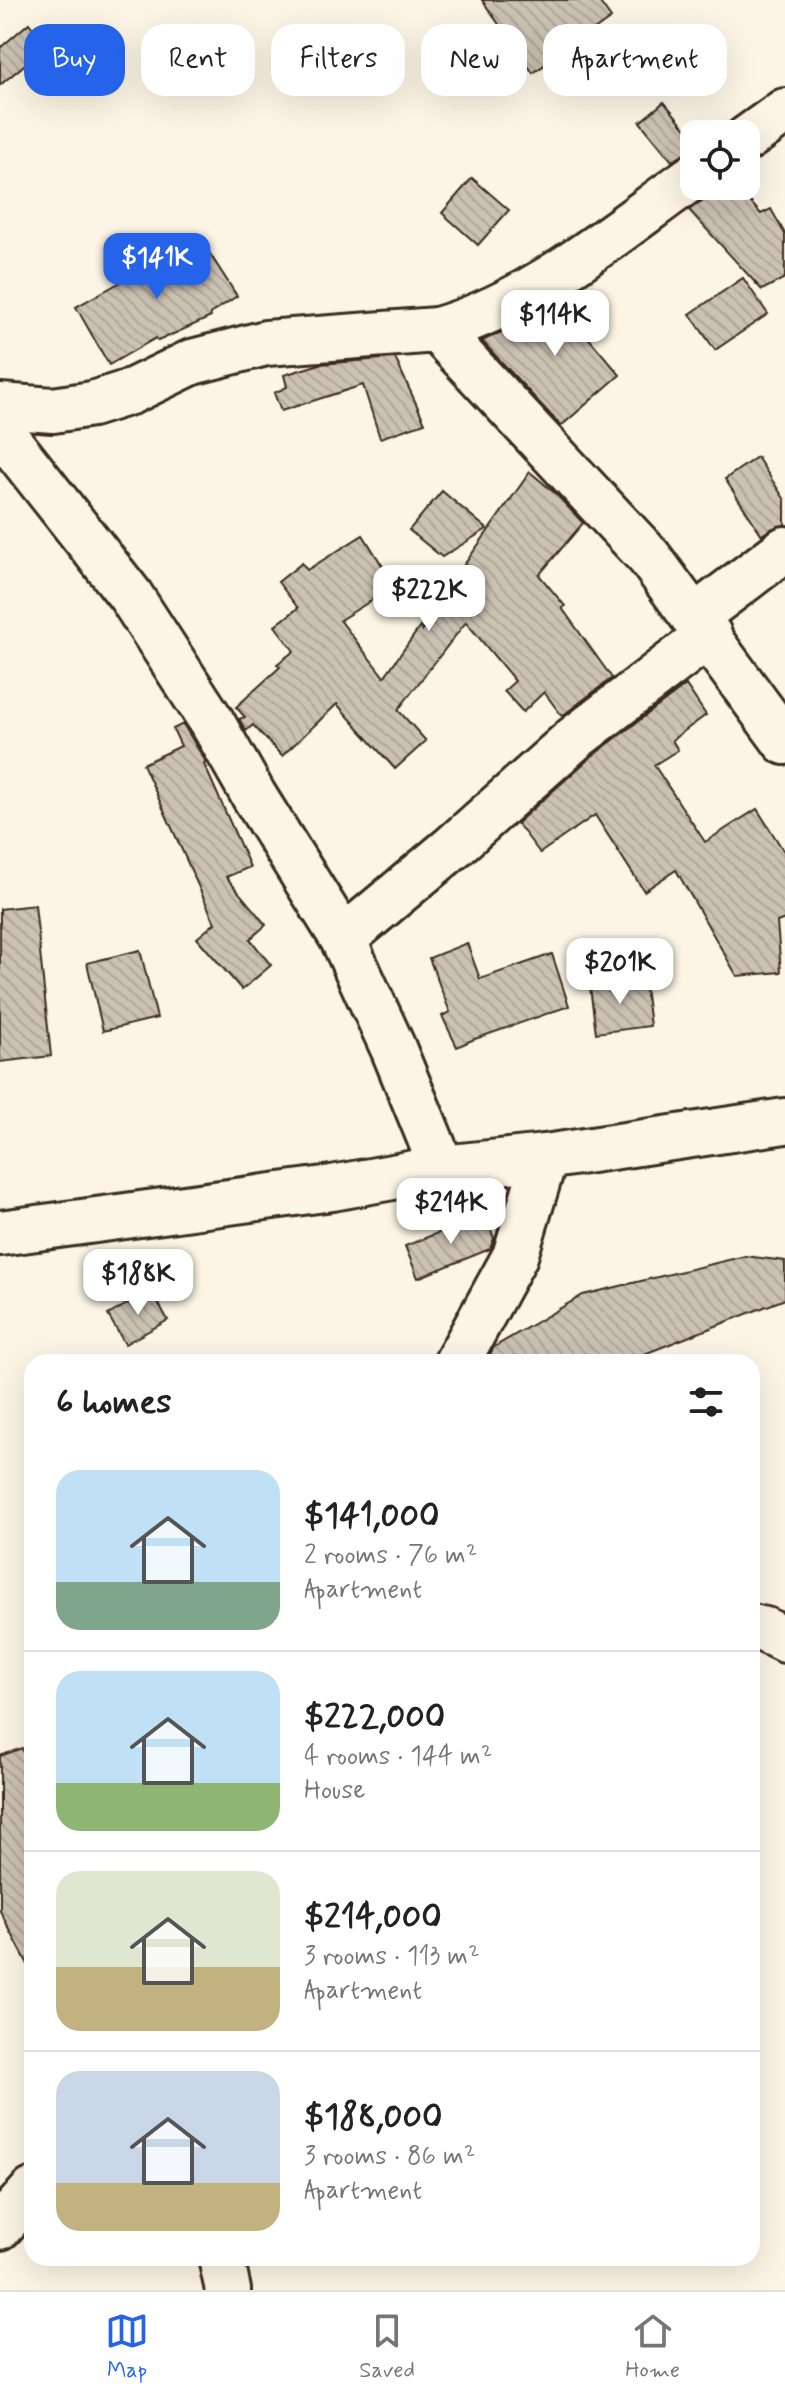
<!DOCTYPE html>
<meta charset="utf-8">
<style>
body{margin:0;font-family:Mynerve,sans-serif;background:#f6f6f6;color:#222;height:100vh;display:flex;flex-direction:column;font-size:30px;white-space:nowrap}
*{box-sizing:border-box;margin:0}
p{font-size:26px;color:#767676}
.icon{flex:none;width:44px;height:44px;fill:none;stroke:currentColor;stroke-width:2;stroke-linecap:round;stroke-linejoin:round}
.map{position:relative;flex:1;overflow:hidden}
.panel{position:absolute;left:24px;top:1354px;width:736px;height:912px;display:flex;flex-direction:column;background:#fff;border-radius:24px;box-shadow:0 8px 32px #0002}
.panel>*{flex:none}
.banner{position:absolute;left:24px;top:24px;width:738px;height:72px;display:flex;gap:16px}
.fabs{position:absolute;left:680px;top:120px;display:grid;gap:16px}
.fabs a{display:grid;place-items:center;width:80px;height:80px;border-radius:16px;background:#fff;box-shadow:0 8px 32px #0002;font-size:40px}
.price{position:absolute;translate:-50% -68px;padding:0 18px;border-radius:16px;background:#fff;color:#222;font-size:26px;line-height:52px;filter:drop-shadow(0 2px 4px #0008)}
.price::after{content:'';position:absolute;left:50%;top:48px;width:24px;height:18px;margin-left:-12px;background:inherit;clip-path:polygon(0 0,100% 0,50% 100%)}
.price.selected{background:#2563eb;color:#fff}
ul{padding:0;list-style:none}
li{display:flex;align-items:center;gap:24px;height:200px;padding:0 32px}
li+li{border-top:2px solid #e0e0e0}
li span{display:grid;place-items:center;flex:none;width:224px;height:160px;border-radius:24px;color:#555}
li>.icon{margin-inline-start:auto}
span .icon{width:96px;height:96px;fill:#fffc;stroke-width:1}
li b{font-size:34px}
h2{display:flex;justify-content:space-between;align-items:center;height:96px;padding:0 32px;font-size:34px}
.chip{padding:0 28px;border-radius:24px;background:#fff;box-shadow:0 8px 32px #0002;font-size:28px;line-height:72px}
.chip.selected{background:#2563eb;color:#fff}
.dock{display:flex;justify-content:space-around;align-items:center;height:112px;border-top:2px solid #e0e0e0;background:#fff;font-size:22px;color:#767676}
.dock a{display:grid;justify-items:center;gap:4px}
.dock .selected{color:#2563eb}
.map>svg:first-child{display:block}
</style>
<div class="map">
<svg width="785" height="2290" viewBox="0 0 785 2290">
<defs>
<pattern id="building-back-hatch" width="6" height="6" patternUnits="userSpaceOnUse" patternTransform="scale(2)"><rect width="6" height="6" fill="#ccc2b3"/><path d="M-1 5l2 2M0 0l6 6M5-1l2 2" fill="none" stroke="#b0a79a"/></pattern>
</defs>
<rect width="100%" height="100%" fill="#fcf5e5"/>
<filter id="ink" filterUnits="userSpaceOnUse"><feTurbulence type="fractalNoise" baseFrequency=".0125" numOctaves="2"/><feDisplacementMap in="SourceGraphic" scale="16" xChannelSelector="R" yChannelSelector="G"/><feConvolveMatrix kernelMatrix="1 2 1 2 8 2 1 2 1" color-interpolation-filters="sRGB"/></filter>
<g filter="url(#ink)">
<g fill="url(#building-back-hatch)" stroke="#3b2a1e" stroke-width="2">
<path d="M 482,0 L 598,0 L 611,18 L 533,73 Z"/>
<path d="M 29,23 L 47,46 L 0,85 L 0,48 Z"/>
<path d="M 664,102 L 694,138 L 694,151 L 672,161 L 640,122 Z"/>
<path d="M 472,178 L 509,210 L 478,245 L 442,213 Z"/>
<path d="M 717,186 L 736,186 L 761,214 L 771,209 L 785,234 L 785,278 L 762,290 L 689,210 L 709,196 Z"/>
<path d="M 199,237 L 237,296 L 210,314 L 211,317 L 158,341 L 156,338 L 109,365 L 76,307 L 126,279 L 123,274 L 183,247 Z"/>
<path d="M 743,278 L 768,314 L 715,350 L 690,314 Z"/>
<path d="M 578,290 L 590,310 L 574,321 L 620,375 L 561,426 L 482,341 L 518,324 Z"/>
<path d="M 395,358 L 425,423 L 380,438 L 363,385 L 281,411 L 274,393 L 287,387 L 284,375 L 320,364 Z"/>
<path d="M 757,457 L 785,500 L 785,525 L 771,529 L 762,535 L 725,479 Z"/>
<path d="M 530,472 L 555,493 L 583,523 L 539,575 L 565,606 L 562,608 L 612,678 L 562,716 L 544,692 L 523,712 L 504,691 L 515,681 L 466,622 L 398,710 L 426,741 L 395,769 L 337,704 L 282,756 L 253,725 L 246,731 L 239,719 L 245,717 L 236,707 L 280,667 L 277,664 L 294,651 L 275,626 L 298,608 L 278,582 L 302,563 L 307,570 L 363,535 L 395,586 L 340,620 L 384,677 L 420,627 L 422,631 L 463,575 L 459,572 Z"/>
<path d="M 442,491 L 487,529 L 442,557 L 409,530 Z"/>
<path d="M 686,685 L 706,715 L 672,740 L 678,750 L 654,765 L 705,842 L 757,809 L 785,853 L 785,919 L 777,922 L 781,972 L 737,976 L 676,870 L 644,891 L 595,815 L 540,853 L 517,823 L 591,757 Z"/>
<path d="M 183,724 L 206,762 L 204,764 L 250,867 L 226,877 L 266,925 L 250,939 L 271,965 L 242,990 L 197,938 L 215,923 L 143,764 L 181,746 L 173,729 Z"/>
<path d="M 35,905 L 51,1056 L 0,1062 L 0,909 Z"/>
<path d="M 467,943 L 480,979 L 552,954 L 569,1006 L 472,1040 L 457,1047 L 442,1016 L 450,1012 L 429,958 Z"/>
<path d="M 140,950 L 157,1018 L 103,1031 L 87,963 Z"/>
<path d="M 644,979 L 650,1026 L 596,1033 L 590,987 Z"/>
<path d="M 485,1214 L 494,1238 L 490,1249 L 418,1278 L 405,1246 Z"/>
<path d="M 745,1256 L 785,1261 L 785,1299 L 624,1362 L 486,1362 L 494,1347 L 583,1295 Z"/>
<path d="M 151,1290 L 168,1320 L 125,1344 L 108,1315 Z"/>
<path d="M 22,1748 L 32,1773 L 32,1972 L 0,1911 L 0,1756 Z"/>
</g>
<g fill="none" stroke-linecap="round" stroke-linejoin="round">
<defs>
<g id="minor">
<path d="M 746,139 L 785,111"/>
<path d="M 437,330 L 649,557 L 785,742"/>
<path d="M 0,406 L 53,410 L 92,404 L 130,392 L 192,362 L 266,343 L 437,330 C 533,303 614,233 694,176"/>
<path d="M 0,430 L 130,595 L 212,722 L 254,796 L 343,939 L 393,1048 L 442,1168"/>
<path d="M 695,617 L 785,549"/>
<path d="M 343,939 L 454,846 L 575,738 L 709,635"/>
<path d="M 457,1362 L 515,1256 L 545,1157"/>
<path d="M 752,1627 L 765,1630 L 785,1640"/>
<path d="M 0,2227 L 32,2191"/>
<path d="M 221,2258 L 228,2290"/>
</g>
<path id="major" d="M 0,1233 L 332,1188 L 442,1168 L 545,1157 L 785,1121"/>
</defs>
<use href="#minor" stroke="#3b2a1e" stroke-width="50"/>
<use href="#major" stroke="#3b2a1e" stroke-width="50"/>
<use href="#minor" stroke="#fcf5e5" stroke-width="44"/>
<use href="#major" stroke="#fcf5e5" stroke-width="44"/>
</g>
</g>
</svg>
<div class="fabs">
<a><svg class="icon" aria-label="locate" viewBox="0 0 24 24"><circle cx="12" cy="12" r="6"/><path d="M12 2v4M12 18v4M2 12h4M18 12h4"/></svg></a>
</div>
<b class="price selected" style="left:157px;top:301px">$141K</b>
<b class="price" style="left:555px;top:358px">$114K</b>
<b class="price" style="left:429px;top:633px">$222K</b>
<b class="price" style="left:620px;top:1006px">$201K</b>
<b class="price" style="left:451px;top:1246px">$214K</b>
<b class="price" style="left:138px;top:1317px">$188K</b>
<div class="banner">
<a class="chip selected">Buy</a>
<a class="chip">Rent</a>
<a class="chip">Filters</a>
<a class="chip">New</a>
<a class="chip">Apartment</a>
</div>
<section class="panel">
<h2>6 homes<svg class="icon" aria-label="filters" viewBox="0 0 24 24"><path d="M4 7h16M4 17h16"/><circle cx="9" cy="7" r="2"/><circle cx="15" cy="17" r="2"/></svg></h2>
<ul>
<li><span style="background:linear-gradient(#bfe0f5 70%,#7fa58c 0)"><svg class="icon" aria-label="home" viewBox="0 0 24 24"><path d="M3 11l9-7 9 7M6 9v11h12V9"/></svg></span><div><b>$141,000</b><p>2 rooms · 76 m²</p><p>Apartment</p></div></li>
<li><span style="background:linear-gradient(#bfe0f5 70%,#8fb573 0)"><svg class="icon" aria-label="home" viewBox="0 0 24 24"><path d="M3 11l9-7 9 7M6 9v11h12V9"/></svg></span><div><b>$222,000</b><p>4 rooms · 144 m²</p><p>House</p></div></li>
<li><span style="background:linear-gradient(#dfe7d0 60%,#c2b280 0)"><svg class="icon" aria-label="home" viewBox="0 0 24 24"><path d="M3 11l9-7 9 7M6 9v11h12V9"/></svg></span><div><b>$214,000</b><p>3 rooms · 113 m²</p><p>Apartment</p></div></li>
<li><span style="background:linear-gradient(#c9d6e8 70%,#c2b280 0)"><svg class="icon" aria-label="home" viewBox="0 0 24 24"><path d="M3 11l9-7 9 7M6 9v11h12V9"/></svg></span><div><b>$188,000</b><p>3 rooms · 86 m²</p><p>Apartment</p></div></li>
</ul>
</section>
</div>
<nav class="dock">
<a class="selected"><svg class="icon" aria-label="map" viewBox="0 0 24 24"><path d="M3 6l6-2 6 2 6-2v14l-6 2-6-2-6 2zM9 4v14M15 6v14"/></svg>Map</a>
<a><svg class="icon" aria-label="saved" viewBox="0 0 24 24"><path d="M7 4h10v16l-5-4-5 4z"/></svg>Saved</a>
<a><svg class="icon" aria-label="home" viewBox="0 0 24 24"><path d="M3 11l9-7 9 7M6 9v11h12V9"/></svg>Home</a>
</nav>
